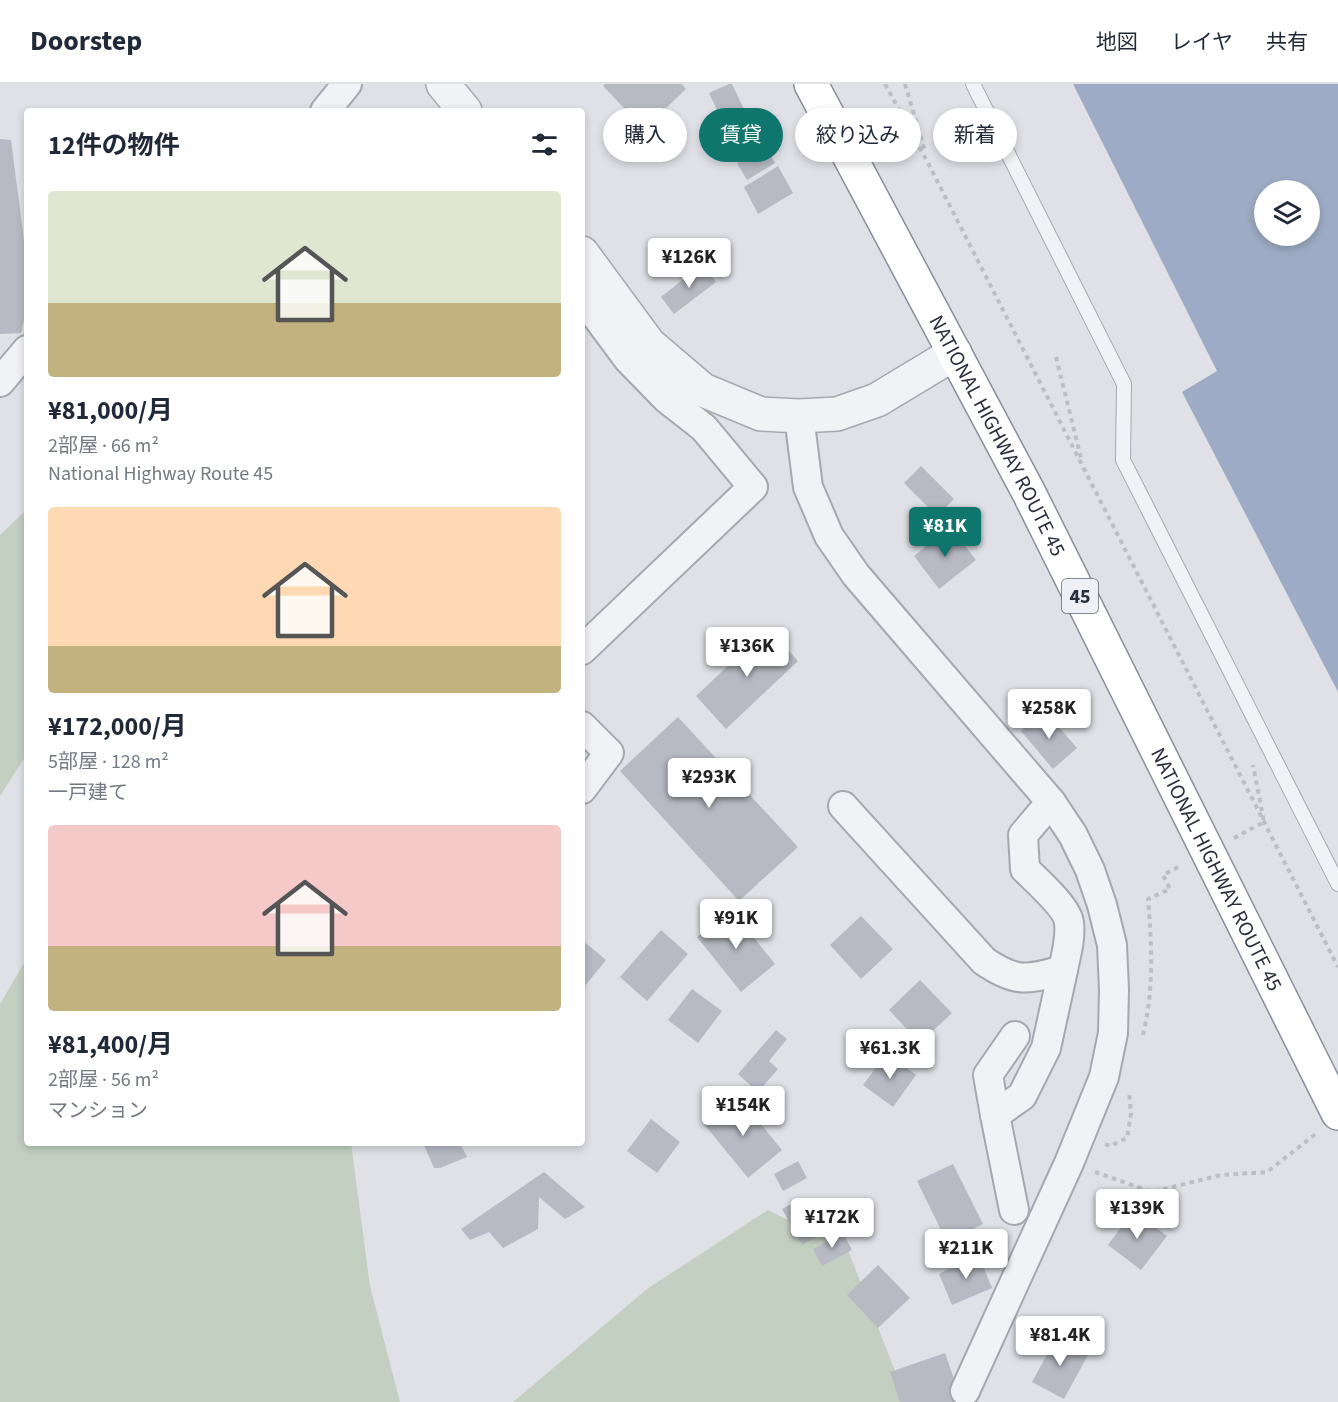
<!DOCTYPE html>
<html lang="ja">
<meta charset="utf-8">
<style>
body{margin:0;font-family:"Source Sans 3","Noto Sans JP",sans-serif;background:#f6f6f7;color:#1f2937;height:100vh;display:flex;flex-direction:column;font-size:22px;white-space:nowrap}
*{box-sizing:border-box;margin:0}
p{font-size:20px;color:#747a83}
.icon{flex:none;width:33px;height:33px;fill:none;stroke:currentColor;stroke-width:2;stroke-linecap:round;stroke-linejoin:round}
.map{position:relative;flex:1;overflow:hidden}
.side{position:absolute;left:24px;top:24px;width:561px;height:1038px;display:flex;flex-direction:column;background:#fff;border-radius:6px;box-shadow:0 3px 9px #0003}
.side>*{flex:none}
.guide{position:absolute;left:603px;top:24px;width:570px;height:54px;display:flex;gap:12px}
.tools{position:absolute;left:1254px;top:96px;display:grid;gap:12px}
.tools a{display:grid;place-items:center;width:66px;height:66px;border-radius:50%;background:#fff;box-shadow:0 3px 9px #0003;font-size:30px}
.price{position:absolute;translate:-50% -51px;padding:0 14px;border-radius:6px;background:#fff;color:#222;font-size:20px;line-height:39px;filter:drop-shadow(0 2px 3px #0008)}
.price::after{content:'';position:absolute;left:50%;top:36px;width:18px;height:14px;margin-left:-9px;background:inherit;clip-path:polygon(0 0,100% 0,50% 100%)}
.price.active{background:#0f766e;color:#fff}
ul{padding:0;list-style:none}
li{display:grid;align-content:center;gap:12px;height:318px;padding:0 24px}
li span{display:grid;place-items:center;height:186px;border-radius:6px;color:#555}
li>.icon{margin-inline-start:auto}
span .icon{width:108px;height:108px;fill:#fffc;stroke-width:1}
li b{font-size:26px}
h2{display:flex;justify-content:space-between;align-items:center;height:72px;padding:0 24px;font-size:26px}
.chip{padding:0 21px;border-radius:27px;background:#fff;box-shadow:0 3px 9px #0003;font-size:21px;line-height:54px}
.chip.active{background:#0f766e;color:#fff}
header{display:flex;align-items:center;gap:36px;box-sizing:border-box;height:84px;padding:0 30px;background:#fff;border-bottom:2px solid #e0e1e3}
header strong{font-size:28px}
nav{display:flex;gap:33px;margin-inline-start:auto;font-size:21px}
.map>svg:first-child{display:block}
</style>
<header>
<strong>Doorstep</strong>
<nav><a>地図</a><a>レイヤ</a><a>共有</a></nav>
</header>
<div class="map">
<svg width="1338" height="1318" viewBox="0 0 1338 1318">
<rect width="100%" height="100%" fill="#dfe1e7"/>
<g fill="#c3d0c1">
<path d="M 27,425 L 27,670 L 0,712 L 0,451 Z"/>
<path d="M 27,874 L 27,1059 L 351,1059 L 370,1202 L 400,1318 L 0,1318 L 0,920 Z"/>
<path d="M 768,1126 L 848,1166 L 907,1318 L 513,1318 L 647,1205 Z"/>
</g>
<path fill="#9dacc4" fill-rule="evenodd" d="M 1073,0 L 1338,0 L 1338,608 L 1182,308 L 1217,287 ZM 1264,106 L 1310,106 L 1310,152 L 1264,152 Z"/>
<g fill="#b7bac3">
<path d="M 605,0 L 682,0 L 686,5 L 644,45 L 603,2 Z"/>
<path d="M 729,0 L 732,0 L 749,36 L 727,47 L 709,9 Z"/>
<path d="M 754,43 L 765,60 L 737,77 L 727,60 Z"/>
<path d="M 0,55 L 11,56 L 27,180 L 27,224 L 21,249 L 0,250 Z"/>
<path d="M 765,62 L 775,79 L 747,96 L 737,79 Z"/>
<path d="M 778,82 L 793,109 L 758,130 L 744,103 Z"/>
<path d="M 703,180 L 716,198 L 674,230 L 661,213 Z"/>
<path d="M 921,382 L 954,415 L 937,432 L 904,399 Z"/>
<path d="M 950,443 L 976,476 L 939,505 L 914,472 Z"/>
<path d="M 768,544 L 798,577 L 726,645 L 696,612 Z"/>
<path d="M 1044,626 L 1077,664 L 1053,685 L 1021,647 Z"/>
<path d="M 678,633 L 798,763 L 739,817 L 620,687 Z"/>
<path d="M 731,825 L 775,880 L 741,908 L 697,853 Z"/>
<path d="M 861,832 L 893,865 L 861,895 L 830,861 Z"/>
<path d="M 661,846 L 688,870 L 647,917 L 620,893 Z"/>
<path d="M 582,856 L 606,876 L 584,903 L 582,902 Z"/>
<path d="M 920,896 L 952,929 L 920,959 L 889,926 Z"/>
<path d="M 692,905 L 722,927 L 698,959 L 668,936 Z"/>
<path d="M 776,946 L 787,955 L 769,977 L 778,985 L 758,1008 L 738,990 Z"/>
<path d="M 887,969 L 916,991 L 893,1023 L 863,1001 Z"/>
<path d="M 738,1012 L 782,1066 L 748,1094 L 704,1040 Z"/>
<path d="M 651,1035 L 680,1058 L 657,1089 L 627,1067 Z"/>
<path d="M 423,1059 L 460,1059 L 467,1073 L 440,1084 L 434,1084 Z"/>
<path d="M 798,1077 L 807,1094 L 783,1107 L 774,1090 Z"/>
<path d="M 953,1080 L 983,1140 L 947,1158 L 917,1097 Z"/>
<path d="M 544,1088 L 585,1123 L 565,1135 L 539,1113 L 538,1145 L 503,1164 L 489,1148 L 470,1156 L 461,1145 Z"/>
<path d="M 797,1117 L 805,1131 L 815,1125 L 827,1147 L 802,1161 L 782,1125 Z"/>
<path d="M 1133,1127 L 1167,1152 L 1141,1186 L 1108,1161 Z"/>
<path d="M 843,1149 L 852,1166 L 822,1182 L 813,1165 Z"/>
<path d="M 978,1170 L 992,1204 L 952,1221 L 939,1190 Z"/>
<path d="M 878,1181 L 910,1214 L 878,1244 L 847,1211 Z"/>
<path d="M 1057,1252 L 1089,1269 L 1064,1315 L 1032,1298 Z"/>
<path d="M 945,1269 L 962,1318 L 900,1318 L 890,1288 Z"/>
</g>
<g fill="none" stroke-linecap="round" stroke-linejoin="round">
<defs>
<path id="service" d="M 973,0 L 1124,300 L 1123,376 L 1338,800"/>
<g id="minor">
<path d="M 325,27 L 347,0"/>
<path d="M 582,213 L 628,275 L 667,315 L 704,344 L 753,403 L 582,566"/>
<path d="M 0,298 L 27,266"/>
<path d="M 799,332 L 808,403 L 829,452 L 856,491 L 1051,718 L 1073,751 L 1090,786 L 1102,821 L 1112,861 L 1114,906 L 1113,949 L 1104,993 L 1069,1079 L 965,1307"/>
<path d="M 582,642 L 609,669 L 582,705"/>
<path d="M 843,722 L 984,877 C 1016,899 1027,896 1063,886 C 1066,871 1071,854 1069,839 C 1068,824 1036,796 1025,785 L 1023,751 L 1051,718"/>
<path d="M 995,1031 L 988,991 L 1015,952"/>
<path d="M 1014,1126 L 995,1031 L 1022,1012 L 1046,964 L 1063,886"/>
</g>
<g id="tertiary">
<path d="M 443,0 L 465,27"/>
<path d="M 582,169 L 649,260 L 703,306 L 761,330 L 799,332 L 837,330 L 877,316 L 955,269"/>
</g>
<g id="trunk">
<path id="s1" d="M 811,0 L 1029,409 L 1338,1029"/>
</g>
</defs>
<use href="#service" stroke="#a5a8b1" stroke-width="16"/>
<use href="#minor" stroke="#a5a8b1" stroke-width="32"/>
<use href="#tertiary" stroke="#a5a8b1" stroke-width="36"/>
<use href="#trunk" stroke="#888e9c" stroke-width="36"/>
<g stroke="#bdbfc6" stroke-width="4" stroke-dasharray="4.5 4.5" stroke-linecap="butt">
<path d="M 885,0 L 927,77 L 1338,883"/>
<path d="M 905,0 L 925,67"/>
<path d="M 1056,273 L 1082,378"/>
<path d="M 1234,754 L 1264,738 L 1253,681"/>
<path d="M 1143,951 C 1154,905 1152,862 1148,815 L 1170,805 L 1163,791 L 1182,781"/>
<path d="M 1105,1060 L 1110,1062 L 1127,1054 L 1131,1030 L 1129,1008"/>
<path d="M 1095,1088 L 1152,1108 L 1221,1091 L 1267,1088 L 1317,1049"/>
</g>
<use href="#service" stroke="#f1f2f6" stroke-width="14"/>
<use href="#minor" stroke="#f1f2f6" stroke-width="28"/>
<use href="#tertiary" stroke="#f1f2f6" stroke-width="33"/>
<use href="#trunk" stroke="#fff" stroke-width="33"/>
</g>
<g text-anchor="middle" stroke-width="6" stroke-linejoin="round" paint-order="stroke">
<rect fill="#eef0f5" stroke="#646874" stroke-width="1.5" x="1062" y="495" width="36" height="34" rx="4.5"/>
<g font-size="20" font-weight="bold" fill="#292e3d">
<text x="1080" y="519">45</text>
</g>
<g font-size="21" fill="#292e3d" stroke="#eef0f5">
<text dy="7" stroke="none"><textPath href="#s1" startOffset="398">NATIONAL HIGHWAY ROUTE 45</textPath></text>
<text dy="7" stroke="none"><textPath href="#s1" startOffset="884">NATIONAL HIGHWAY ROUTE 45</textPath></text>
</g>
</g>
</svg>
<div class="tools">
<a><svg class="icon" aria-label="layers" viewBox="0 0 24 24"><path d="M12 4l9 5-9 5-9-5zM3 14l9 5 9-5"/></svg></a>
</div>
<b class="price" style="left:689px;top:205px">¥126K</b>
<b class="price active" style="left:945px;top:474px">¥81K</b>
<b class="price" style="left:747px;top:594px">¥136K</b>
<b class="price" style="left:1049px;top:656px">¥258K</b>
<b class="price" style="left:709px;top:725px">¥293K</b>
<b class="price" style="left:736px;top:866px">¥91K</b>
<b class="price" style="left:890px;top:996px">¥61.3K</b>
<b class="price" style="left:743px;top:1053px">¥154K</b>
<b class="price" style="left:1137px;top:1156px">¥139K</b>
<b class="price" style="left:832px;top:1165px">¥172K</b>
<b class="price" style="left:966px;top:1196px">¥211K</b>
<b class="price" style="left:1060px;top:1283px">¥81.4K</b>
<div class="guide">
<a class="chip">購入</a>
<a class="chip active">賃貸</a>
<a class="chip">絞り込み</a>
<a class="chip">新着</a>
</div>
<section class="side">
<h2>12件の物件<svg class="icon" aria-label="filters" viewBox="0 0 24 24"><path d="M4 7h16M4 17h16"/><circle cx="9" cy="7" r="2"/><circle cx="15" cy="17" r="2"/></svg></h2>
<ul>
<li><span style="background:linear-gradient(#dfe7d0 60%,#c2b280 0)"><svg class="icon" aria-label="home" viewBox="0 0 24 24"><path d="M3 11l9-7 9 7M6 9v11h12V9"/></svg></span><div><b>¥81,000/月</b><p>2部屋 · 66 m²</p><p>National Highway Route 45</p></div></li>
<li><span style="background:linear-gradient(#ffd9b3 75%,#c2b280 0)"><svg class="icon" aria-label="home" viewBox="0 0 24 24"><path d="M3 11l9-7 9 7M6 9v11h12V9"/></svg></span><div><b>¥172,000/月</b><p>5部屋 · 128 m²</p><p>一戸建て</p></div></li>
<li><span style="background:linear-gradient(#f6c9c9 65%,#c2b280 0)"><svg class="icon" aria-label="home" viewBox="0 0 24 24"><path d="M3 11l9-7 9 7M6 9v11h12V9"/></svg></span><div><b>¥81,400/月</b><p>2部屋 · 56 m²</p><p>マンション</p></div></li>
</ul>
</section>
</div>
